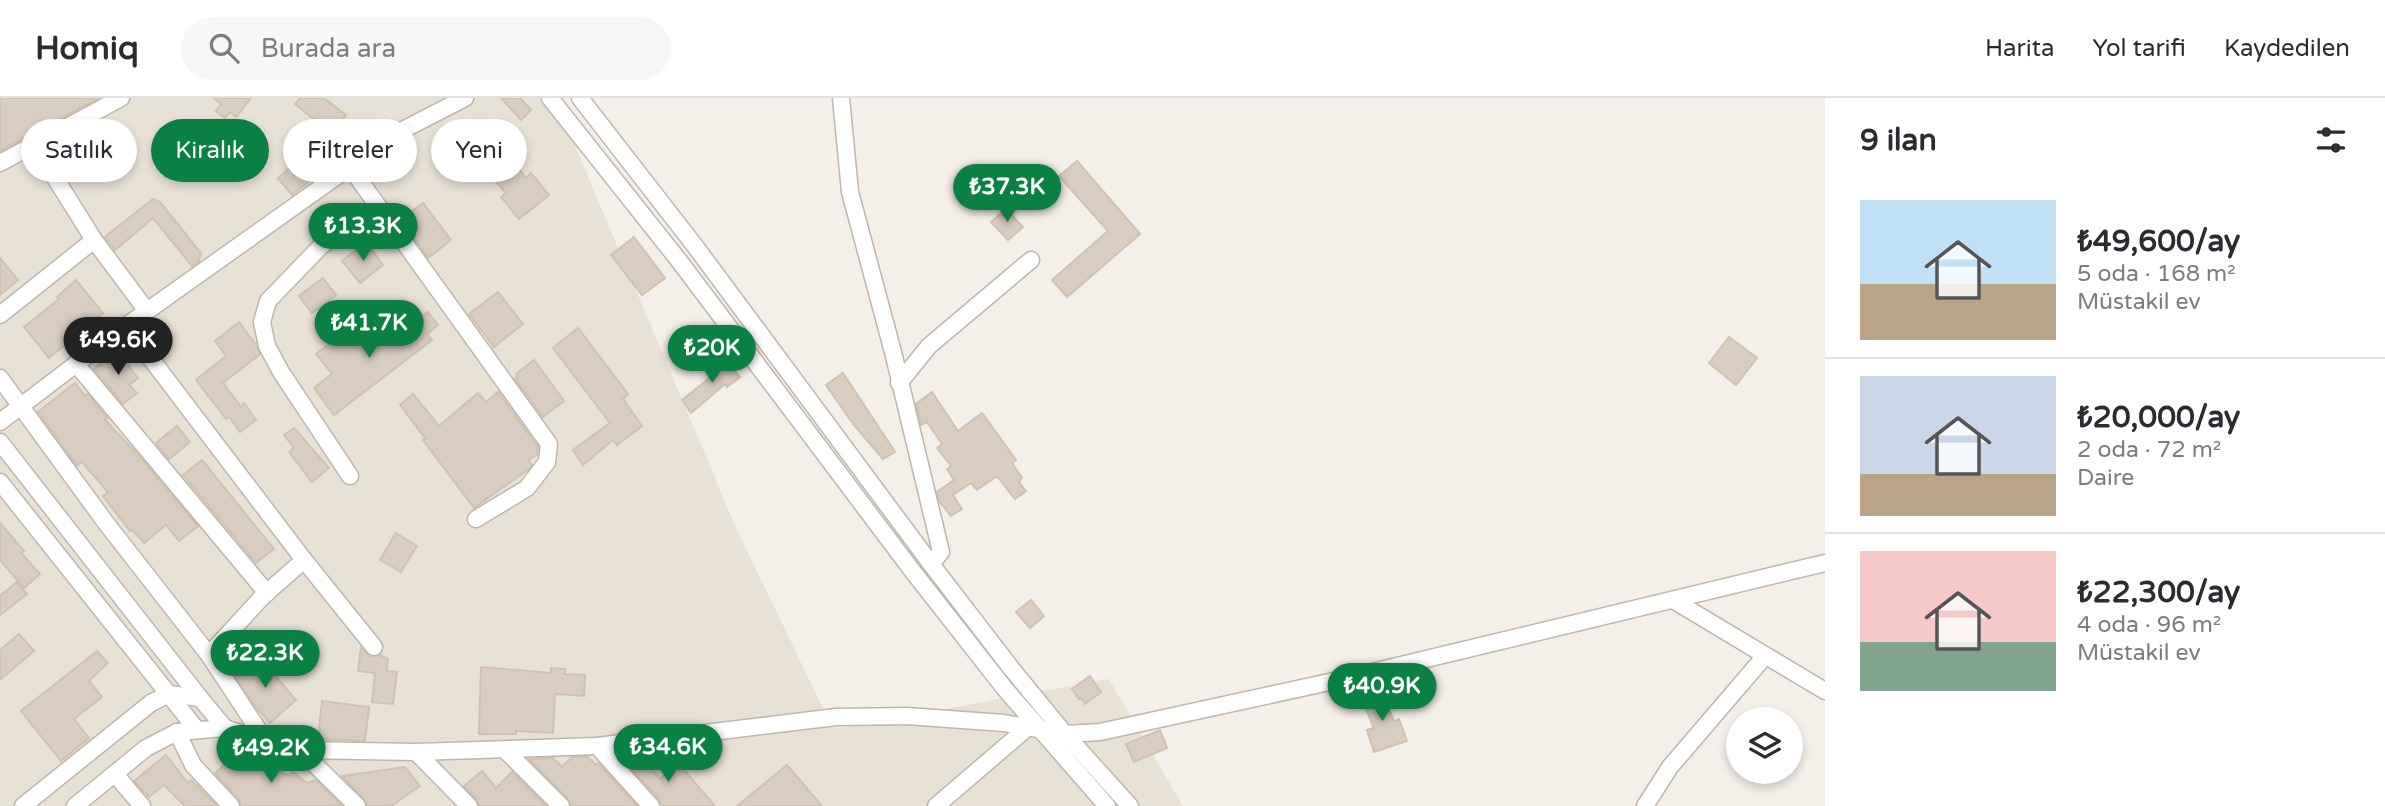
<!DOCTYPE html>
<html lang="tr">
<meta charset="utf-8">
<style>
body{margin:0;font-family:"Varela Round",sans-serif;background:#f7f7f7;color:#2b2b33;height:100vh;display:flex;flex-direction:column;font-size:26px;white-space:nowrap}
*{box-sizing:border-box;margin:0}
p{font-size:23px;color:#7c7c81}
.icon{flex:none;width:38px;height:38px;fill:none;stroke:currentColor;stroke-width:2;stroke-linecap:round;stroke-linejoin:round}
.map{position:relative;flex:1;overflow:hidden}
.drawer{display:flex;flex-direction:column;background:#fff;width:560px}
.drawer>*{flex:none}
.hud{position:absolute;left:21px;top:21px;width:665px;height:63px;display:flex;gap:14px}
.controls{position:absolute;left:1726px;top:609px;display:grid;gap:14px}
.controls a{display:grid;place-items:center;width:77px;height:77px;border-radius:50%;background:#fff;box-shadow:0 4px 10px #0003;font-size:35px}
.price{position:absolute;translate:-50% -60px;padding:0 16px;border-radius:24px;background:#0b8043;color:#fff;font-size:23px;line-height:46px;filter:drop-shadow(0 2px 4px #0008)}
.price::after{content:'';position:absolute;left:50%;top:42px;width:21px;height:16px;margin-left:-10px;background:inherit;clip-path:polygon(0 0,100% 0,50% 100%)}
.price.active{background:#222;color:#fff}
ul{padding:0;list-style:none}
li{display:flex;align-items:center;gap:21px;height:175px;padding:0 35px}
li+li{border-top:2px solid #e1e1e2}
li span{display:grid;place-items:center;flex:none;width:196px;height:140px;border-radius:0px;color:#555}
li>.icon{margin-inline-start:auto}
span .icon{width:84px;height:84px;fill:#fffc;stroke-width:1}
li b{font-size:30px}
h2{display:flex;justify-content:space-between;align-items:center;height:84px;padding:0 35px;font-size:30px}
.tag{padding:0 24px;border-radius:32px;background:#fff;box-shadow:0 4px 10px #0003;font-size:24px;line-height:63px}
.tag.active{background:#0b8043;color:#fff}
header{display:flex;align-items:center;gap:42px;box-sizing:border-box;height:98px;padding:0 35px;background:#fff;border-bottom:2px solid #e1e1e2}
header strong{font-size:33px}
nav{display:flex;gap:38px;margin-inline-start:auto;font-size:24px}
.search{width:490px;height:63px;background:#f7f7f7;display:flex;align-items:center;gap:18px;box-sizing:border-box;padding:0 24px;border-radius:38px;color:#7c7c81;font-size:26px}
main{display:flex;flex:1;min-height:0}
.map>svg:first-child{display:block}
</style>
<header>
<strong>Homiq</strong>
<div class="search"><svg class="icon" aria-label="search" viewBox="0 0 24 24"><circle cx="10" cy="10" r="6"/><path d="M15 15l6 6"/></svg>Burada ara</div>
<nav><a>Harita</a><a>Yol tarifi</a><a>Kaydedilen</a></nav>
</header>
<main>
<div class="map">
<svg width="1825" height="708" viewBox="0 0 1825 708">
<rect width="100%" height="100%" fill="#f4efe8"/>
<path fill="#e8e1d6" d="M 0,0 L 555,0 L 737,432 L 833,631 L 1109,581 L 1183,708 L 0,708 Z"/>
<g fill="#d8cdc0" stroke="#d0c2b0" stroke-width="2">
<path d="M 0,0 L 99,0 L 0,53 Z"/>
<path d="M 214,0 L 251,0 L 236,19 L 230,14 L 225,20 L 216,13 L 221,6 Z"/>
<path d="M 300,0 L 324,0 L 346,17 L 331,35 L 295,6 Z"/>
<path d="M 501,0 L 520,0 L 531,12 L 521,22 Z"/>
<path d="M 494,25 L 511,46 L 503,52 L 526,80 L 531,75 L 549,97 L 519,121 L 501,99 L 506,95 L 483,68 L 479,71 L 463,50 Z"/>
<path d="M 298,63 L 313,80 L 292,97 L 278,80 Z"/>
<path d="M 1077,63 L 1140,136 L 1067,199 L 1052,182 L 1108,133 L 1059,78 Z"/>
<path d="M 153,101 L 160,104 L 201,155 L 199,163 L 192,168 L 153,120 L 115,152 L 105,139 Z"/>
<path d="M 423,105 L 451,142 L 428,160 L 401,122 Z"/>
<path d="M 1006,111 L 1023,129 L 1008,142 L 991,124 Z"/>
<path d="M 634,139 L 665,180 L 642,197 L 611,157 Z"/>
<path d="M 366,144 L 383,167 L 360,185 L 342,163 Z"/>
<path d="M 0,160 L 18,182 L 0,197 Z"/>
<path d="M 323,180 L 336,197 L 312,215 L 299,198 Z"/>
<path d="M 76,182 L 103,215 L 49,260 L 24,229 L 59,201 L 57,199 Z"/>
<path d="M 498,194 L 523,226 L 494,249 L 469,216 Z"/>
<path d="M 414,214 L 419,221 L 428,214 L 438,227 L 427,236 L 432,242 L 334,317 L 314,290 L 332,276 L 316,256 L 350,230 L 365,251 Z"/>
<path d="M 239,224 L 256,247 L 260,256 L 223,285 L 241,309 L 244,305 L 256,322 L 240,334 L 229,319 L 226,321 L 196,282 L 226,258 L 215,243 Z"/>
<path d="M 578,230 L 628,296 L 623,301 L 642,328 L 617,347 L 613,342 L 583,367 L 573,352 L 610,325 L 553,250 Z"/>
<path d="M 1729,239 L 1757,260 L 1736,287 L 1709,265 Z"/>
<path d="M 117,253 L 138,280 L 129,287 L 137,295 L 123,306 L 94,271 Z"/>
<path d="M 724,260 L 740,279 L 727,289 L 725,286 L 691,315 L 682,302 L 712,278 L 708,273 Z"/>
<path d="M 534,262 L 564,303 L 543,319 L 515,281 L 518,278 L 516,276 Z"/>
<path d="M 843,275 L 895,354 L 883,361 L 853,326 L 826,287 Z"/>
<path d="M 75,285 L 85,298 L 88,296 L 107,320 L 105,322 L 140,359 L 198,428 L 179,443 L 166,427 L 144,445 L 132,432 L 130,433 L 103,398 L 108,394 L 82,364 L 77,368 L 38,314 Z"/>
<path d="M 498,294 L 538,349 L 537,357 L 528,362 L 532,367 L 529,371 L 474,410 L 423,342 L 425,340 L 400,307 L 413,296 L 439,328 L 478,295 L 486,304 Z"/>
<path d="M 932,294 L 958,333 L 982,315 L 1016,362 L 1012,365 L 1022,380 L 1019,384 L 1026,393 L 1015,401 L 997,378 L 977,392 L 971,385 L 953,397 L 962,411 L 951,418 L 939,403 L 937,394 L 954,382 L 947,371 L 951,368 L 937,350 L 942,346 L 927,324 L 921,327 L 916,306 Z"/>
<path d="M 177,328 L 190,344 L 169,361 L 156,345 Z"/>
<path d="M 294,330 L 329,370 L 312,384 L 289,354 L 294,350 L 284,337 Z"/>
<path d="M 202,362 L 274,451 L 256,465 L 183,377 Z"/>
<path d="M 0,425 L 24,453 L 21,455 L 40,476 L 24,490 L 0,462 Z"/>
<path d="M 396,435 L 417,448 L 401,474 L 380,462 Z"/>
<path d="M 17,484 L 27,496 L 0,517 L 0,498 Z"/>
<path d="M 1031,502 L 1044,518 L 1030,530 L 1016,514 Z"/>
<path d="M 19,536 L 34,553 L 0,582 L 0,552 Z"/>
<path d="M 361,550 L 370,558 L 380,557 L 388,561 L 387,573 L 397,574 L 393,606 L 372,604 L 375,575 L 358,573 Z"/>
<path d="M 97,553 L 108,565 L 89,583 L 102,599 L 74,621 L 89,640 L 61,663 L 21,613 Z"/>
<path d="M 258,558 L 296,602 L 270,625 L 254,607 L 235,578 Z"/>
<path d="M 481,569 L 551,575 L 551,570 L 565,571 L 565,576 L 585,577 L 584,598 L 555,596 L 553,635 L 516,633 L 516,636 L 479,636 Z"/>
<path d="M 1090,578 L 1101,594 L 1085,606 L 1081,600 L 1079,601 L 1072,591 Z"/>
<path d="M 1380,592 L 1394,623 L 1399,621 L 1407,643 L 1374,654 L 1367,632 L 1374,630 L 1361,600 Z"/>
<path d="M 322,603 L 369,609 L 365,643 L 318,641 Z"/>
<path d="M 1160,632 L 1167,650 L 1134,664 L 1126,646 Z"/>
<path d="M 240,653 L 289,678 L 293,674 L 307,685 L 316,682 L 342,708 L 241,708 L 239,701 L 215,675 Z"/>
<path d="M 637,654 L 660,681 L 678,665 L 715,708 L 661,708 L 659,701 L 618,656 Z"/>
<path d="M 166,657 L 188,685 L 191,682 L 217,708 L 185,708 L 164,687 L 149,699 L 134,683 Z"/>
<path d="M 572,659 L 588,659 L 596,667 L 598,665 L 637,708 L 571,708 L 568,701 L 529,661 L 553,660 L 562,669 Z"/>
<path d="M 787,667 L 822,708 L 737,708 Z"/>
<path d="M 405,669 L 420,688 L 391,708 L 367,708 L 364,701 L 342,678 Z"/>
<path d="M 482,673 L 496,690 L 512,674 L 546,708 L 479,708 L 477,701 L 464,688 Z"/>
</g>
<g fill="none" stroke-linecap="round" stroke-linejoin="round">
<defs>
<g id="minor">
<path d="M 550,0 L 680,164 L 914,475 L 1005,591 L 1107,708"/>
<path d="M 580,0 L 695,148 L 931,466 L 1011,570 L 1065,636 L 1130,708"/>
<path d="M 841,0 L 850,94 L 893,254 L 941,454 L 931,466"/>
<path d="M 34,46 L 94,142 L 147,213"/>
<path d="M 0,65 L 121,0"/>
<path d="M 350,69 L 549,346 L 547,364 L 527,390 L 476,421"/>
<path d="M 0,217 L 94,142"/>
<path d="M 126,228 L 304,462 L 374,549"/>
<path d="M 76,266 L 267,495"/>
<path d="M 0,280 L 106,425 L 209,557 L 265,642"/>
<path d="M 899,285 L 929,248 L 1031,162"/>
<path d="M 0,324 L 126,228 L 399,34 L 465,0"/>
<path d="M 0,344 L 200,600"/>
<path d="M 350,378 L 281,274 L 267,248 L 262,224 L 268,203 L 321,148 L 377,107"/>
<path d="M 0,384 L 197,632"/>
<path d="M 1673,502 L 1825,593"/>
<path d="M 209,557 L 263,498 L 304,462"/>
<path d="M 177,634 L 193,667 L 231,708"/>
<path d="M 597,648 L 651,708"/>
<path d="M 300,652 L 357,708"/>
<path d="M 505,652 L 561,708"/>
<path d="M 416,654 L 469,708"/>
<path d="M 115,676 L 142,708"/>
<path d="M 23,708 L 151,605 L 169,596 L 200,600 L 225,630"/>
<path d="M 75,708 L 146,650 L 177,634 L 225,630 L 283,649 L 300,652 L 416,654 L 597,648 L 836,619 L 907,618 L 1004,625 L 1065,636 L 1100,634 L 1343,581 L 1825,465"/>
<path d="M 936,708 L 1027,630"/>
<path d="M 1645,708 L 1670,669 L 1765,558"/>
</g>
</defs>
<use href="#minor" stroke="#bfb6aa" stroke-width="19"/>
<use href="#minor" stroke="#fff" stroke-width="16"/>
</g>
</svg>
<div class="controls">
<a><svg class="icon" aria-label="layers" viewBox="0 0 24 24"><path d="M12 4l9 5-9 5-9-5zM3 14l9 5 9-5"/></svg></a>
</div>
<b class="price" style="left:1007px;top:126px">₺37.3K</b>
<b class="price" style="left:363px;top:165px">₺13.3K</b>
<b class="price" style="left:369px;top:262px">₺41.7K</b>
<b class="price active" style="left:118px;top:279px">₺49.6K</b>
<b class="price" style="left:712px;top:287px">₺20K</b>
<b class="price" style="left:265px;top:592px">₺22.3K</b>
<b class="price" style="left:1382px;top:625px">₺40.9K</b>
<b class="price" style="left:668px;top:686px">₺34.6K</b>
<b class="price" style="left:271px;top:687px">₺49.2K</b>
<div class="hud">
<a class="tag">Satılık</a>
<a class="tag active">Kiralık</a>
<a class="tag">Filtreler</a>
<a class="tag">Yeni</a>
</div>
</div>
<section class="drawer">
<h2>9 ilan<svg class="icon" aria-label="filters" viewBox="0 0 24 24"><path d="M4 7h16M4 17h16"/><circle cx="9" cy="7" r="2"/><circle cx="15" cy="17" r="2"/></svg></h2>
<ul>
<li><span style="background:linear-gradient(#bfe0f5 60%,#b9a48a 0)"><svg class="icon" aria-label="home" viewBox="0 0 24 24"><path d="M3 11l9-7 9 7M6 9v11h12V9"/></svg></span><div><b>₺49,600/ay</b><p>5 oda · 168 m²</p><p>Müstakil ev</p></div></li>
<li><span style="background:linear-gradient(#c9d6e8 70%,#b9a48a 0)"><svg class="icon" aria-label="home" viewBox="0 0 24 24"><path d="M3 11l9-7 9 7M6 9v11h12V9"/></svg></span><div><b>₺20,000/ay</b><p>2 oda · 72 m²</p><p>Daire</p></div></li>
<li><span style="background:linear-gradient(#f6c9c9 65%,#7fa58c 0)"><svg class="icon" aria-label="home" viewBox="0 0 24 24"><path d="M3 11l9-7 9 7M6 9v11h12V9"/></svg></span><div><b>₺22,300/ay</b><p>4 oda · 96 m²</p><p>Müstakil ev</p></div></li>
</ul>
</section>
</main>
